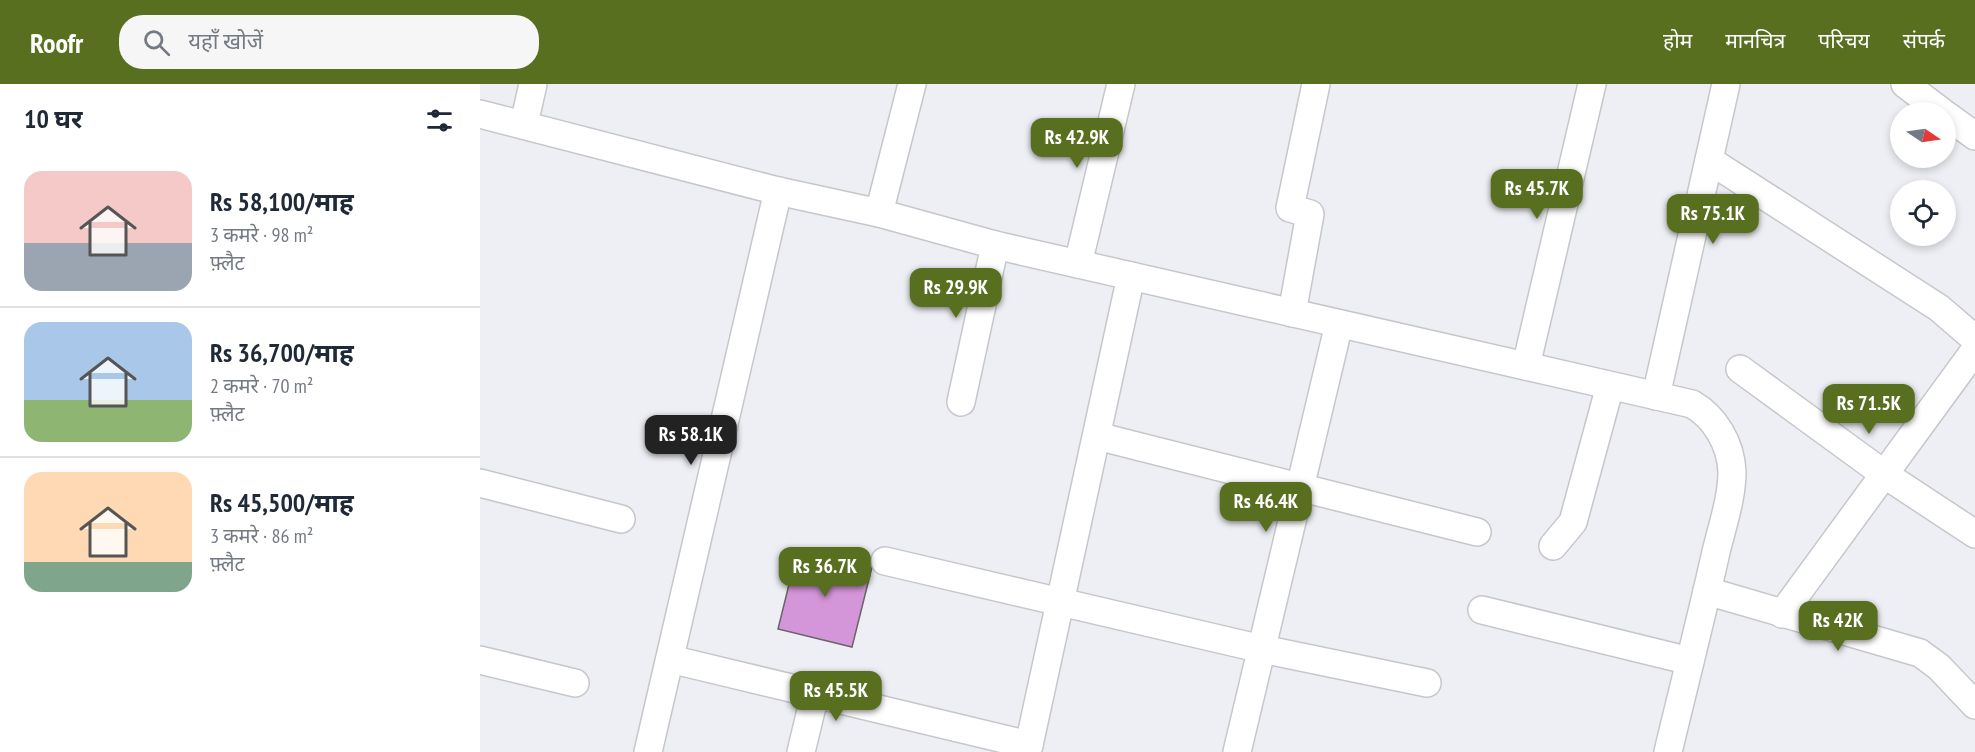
<!DOCTYPE html>
<html lang="hi">
<meta charset="utf-8">
<style>
body{margin:0;font-family:"PT Sans Narrow","Noto Sans Devanagari",sans-serif;background:#f6f6f7;color:#1f2937;height:100vh;display:flex;flex-direction:column;font-size:22px;white-space:nowrap}
*{box-sizing:border-box;margin:0}
p{font-size:20px;color:#747a83}
.icon{flex:none;width:33px;height:33px;fill:none;stroke:currentColor;stroke-width:2;stroke-linecap:round;stroke-linejoin:round}
.map{position:relative;flex:1;overflow:hidden}
.drawer{display:flex;flex-direction:column;background:#fff;width:480px}
.drawer>*{flex:none}
.needle{width:39px;rotate:103deg}
.fabs{position:absolute;left:1410px;top:18px;display:grid;gap:12px}
.fabs a{display:grid;place-items:center;width:66px;height:66px;border-radius:50%;background:#fff;box-shadow:0 3px 9px #0003;font-size:30px}
.price{position:absolute;translate:-50% -51px;padding:0 14px;border-radius:12px;background:#586f20;color:#fff;font-size:20px;line-height:39px;filter:drop-shadow(0 2px 3px #0008)}
.price::after{content:'';position:absolute;left:50%;top:36px;width:18px;height:14px;margin-left:-9px;background:inherit;clip-path:polygon(0 0,100% 0,50% 100%)}
.price.on{background:#222;color:#fff}
ul{padding:0;list-style:none}
li{display:flex;align-items:center;gap:18px;height:150px;padding:0 24px}
li+li{border-top:2px solid #e0e1e3}
li span{display:grid;place-items:center;flex:none;width:168px;height:120px;border-radius:18px;color:#555}
li>.icon{margin-inline-start:auto}
span .icon{width:72px;height:72px;fill:#fffc;stroke-width:1}
li b{font-size:26px}
h2{display:flex;justify-content:space-between;align-items:center;height:72px;padding:0 24px;font-size:26px}
header{display:flex;align-items:center;gap:36px;box-sizing:border-box;height:84px;padding:0 30px;background:#586f20;color:#fff}
header strong{font-size:28px}
nav{display:flex;gap:33px;margin-inline-start:auto;font-size:21px}
.search{width:420px;height:54px;background:#f6f6f7;display:flex;align-items:center;gap:15px;box-sizing:border-box;padding:0 21px;border-radius:24px;color:#747a83;font-size:22px}
main{display:flex;flex:1;min-height:0}
.map>svg:first-child{display:block}
</style>
<header>
<strong>Roofr</strong>
<div class="search"><svg class="icon" aria-label="search" viewBox="0 0 24 24"><circle cx="10" cy="10" r="6"/><path d="M15 15l6 6"/></svg>यहाँ खोजें</div>
<nav><a>होम</a><a>मानचित्र</a><a>परिचय</a><a>संपर्क</a></nav>
</header>
<main>
<section class="drawer">
<h2>10 घर<svg class="icon" aria-label="filters" viewBox="0 0 24 24"><path d="M4 7h16M4 17h16"/><circle cx="9" cy="7" r="2"/><circle cx="15" cy="17" r="2"/></svg></h2>
<ul>
<li><span style="background:linear-gradient(#f6c9c9 60%,#9aa5b1 0)"><svg class="icon" aria-label="home" viewBox="0 0 24 24"><path d="M3 11l9-7 9 7M6 9v11h12V9"/></svg></span><div><b>Rs 58,100/माह</b><p>3 कमरे · 98 m²</p><p>फ़्लैट</p></div></li>
<li><span style="background:linear-gradient(#a9c7e8 65%,#8fb573 0)"><svg class="icon" aria-label="home" viewBox="0 0 24 24"><path d="M3 11l9-7 9 7M6 9v11h12V9"/></svg></span><div><b>Rs 36,700/माह</b><p>2 कमरे · 70 m²</p><p>फ़्लैट</p></div></li>
<li><span style="background:linear-gradient(#ffd9b3 75%,#7fa58c 0)"><svg class="icon" aria-label="home" viewBox="0 0 24 24"><path d="M3 11l9-7 9 7M6 9v11h12V9"/></svg></span><div><b>Rs 45,500/माह</b><p>3 कमरे · 86 m²</p><p>फ़्लैट</p></div></li>
</ul>
</section>
<div class="map">
<svg width="1495" height="668" viewBox="0 0 1495 668">
<rect width="100%" height="100%" fill="#eeeff4"/>
<path fill="#d496d8" stroke="#696669" stroke-width="1.5" d="M 318,464 L 392,483 L 372,563 L 298,545 Z"/>
<g fill="none" stroke-linecap="round" stroke-linejoin="round">
<defs>
<g id="street">
<path d="M 1425,0 L 1462,28"/>
<path d="M 0,30 L 298,107 L 399,129 L 515,161 L 1212,320 C 1235,333 1251,360 1252,388 C 1252,414 1242,443 1236,468 C 1221,535 1204,601 1188,668"/>
<path d="M 1466,31 L 1495,52"/>
<path d="M 44,40 L 53,0"/>
<path d="M 1229,76 L 1459,224 L 1495,255"/>
<path d="M 399,129 L 432,0"/>
<path d="M 598,180 L 641,0"/>
<path d="M 812,229 L 830,130 L 810,124 L 836,0"/>
<path d="M 1046,282 L 1112,0"/>
<path d="M 1260,285 L 1404,390 L 1495,450"/>
<path d="M 1176,312 L 1246,0"/>
<path d="M 481,318 L 515,161"/>
<path d="M 617,352 L 997,448"/>
<path d="M 0,399 L 141,435"/>
<path d="M 1073,462 L 1093,438 L 1130,302"/>
<path d="M 405,477 L 782,565 L 947,599"/>
<path d="M 1227,507 L 1440,569 L 1459,583 L 1495,621"/>
<path d="M 1002,526 L 1210,577"/>
<path d="M 1302,530 L 1495,266"/>
<path d="M 190,575 L 549,661 L 547,668"/>
<path d="M 0,576 L 95,599"/>
<path d="M 549,661 L 651,192"/>
<path d="M 168,668 L 298,107"/>
<path d="M 321,668 L 335,610"/>
<path d="M 757,668 L 859,240"/>
</g>
</defs>
<use href="#street" stroke="#c6c7cb" stroke-width="30"/>
<use href="#street" stroke="#fff" stroke-width="27"/>
</g>
</svg>
<div class="fabs">
<a><svg class="needle" viewBox="-14 -14 28 28"><path d="M0-13l5 13h-10z" fill="#e53935"/><path d="M0 13l5-13h-10z" fill="#747a83"/></svg></a>
<a><svg class="icon" aria-label="locate" viewBox="0 0 24 24"><circle cx="12" cy="12" r="6"/><path d="M12 2v4M12 18v4M2 12h4M18 12h4"/></svg></a>
</div>
<b class="price" style="left:597px;top:85px">Rs 42.9K</b>
<b class="price" style="left:1057px;top:136px">Rs 45.7K</b>
<b class="price" style="left:1233px;top:161px">Rs 75.1K</b>
<b class="price" style="left:476px;top:235px">Rs 29.9K</b>
<b class="price" style="left:1389px;top:351px">Rs 71.5K</b>
<b class="price on" style="left:211px;top:382px">Rs 58.1K</b>
<b class="price" style="left:786px;top:449px">Rs 46.4K</b>
<b class="price" style="left:345px;top:514px">Rs 36.7K</b>
<b class="price" style="left:1358px;top:568px">Rs 42K</b>
<b class="price" style="left:356px;top:638px">Rs 45.5K</b>
</div>
</main>
